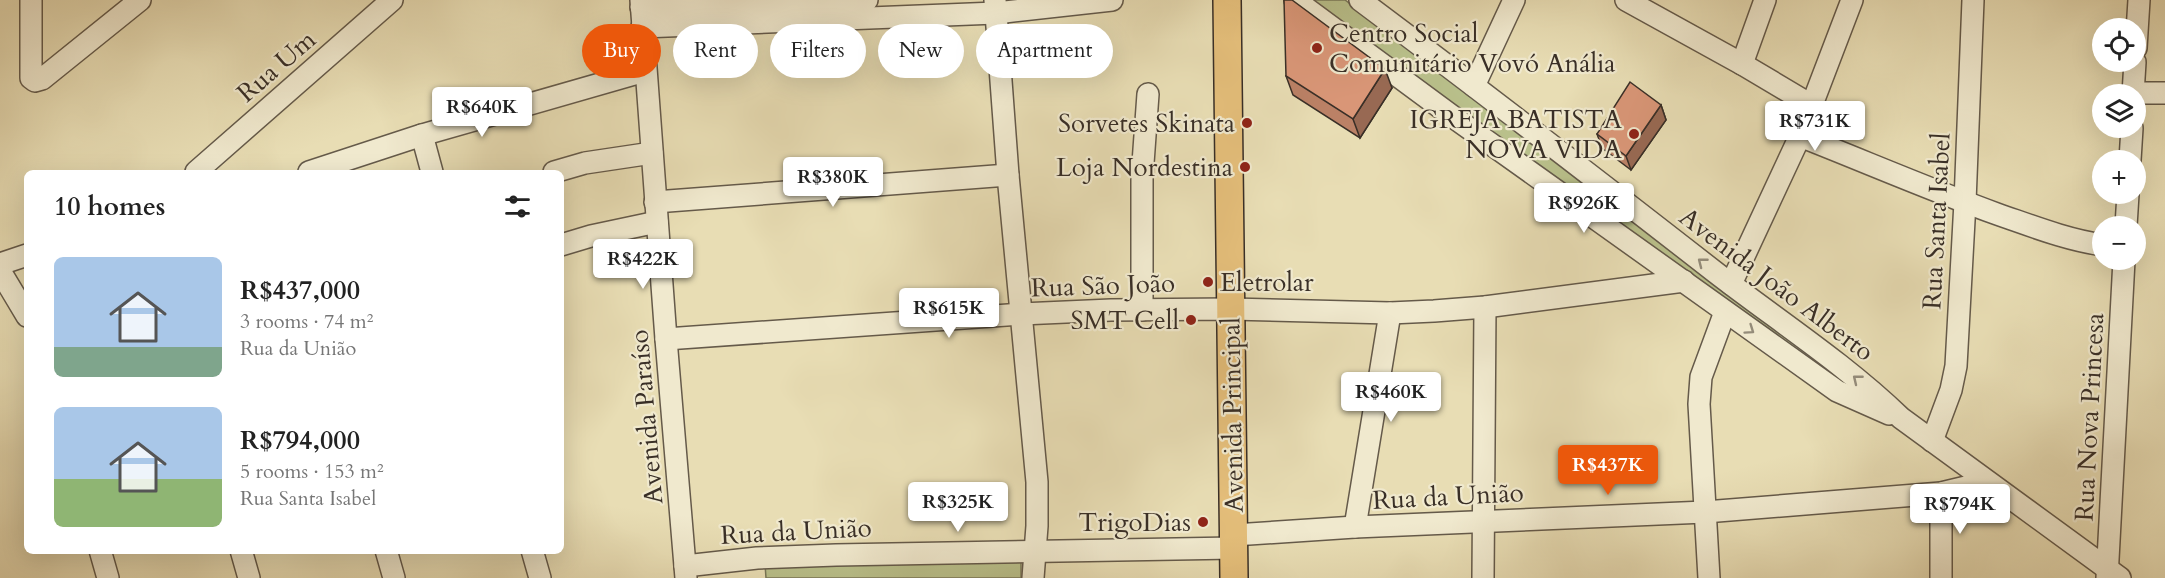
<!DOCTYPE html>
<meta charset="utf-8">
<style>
body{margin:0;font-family:Cardo,serif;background:#f2f2f2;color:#222;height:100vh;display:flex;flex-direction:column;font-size:22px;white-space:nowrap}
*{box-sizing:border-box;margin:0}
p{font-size:20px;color:#767676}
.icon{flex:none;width:33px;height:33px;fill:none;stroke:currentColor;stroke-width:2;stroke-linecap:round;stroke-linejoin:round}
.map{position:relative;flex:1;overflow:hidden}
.panel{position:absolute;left:24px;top:170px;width:540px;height:384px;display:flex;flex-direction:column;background:#fff;border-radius:9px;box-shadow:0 6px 24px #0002}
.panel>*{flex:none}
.banner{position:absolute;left:582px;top:24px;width:570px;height:54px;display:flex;gap:12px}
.fabs{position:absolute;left:2092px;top:18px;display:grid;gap:12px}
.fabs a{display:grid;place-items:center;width:54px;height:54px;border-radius:50%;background:#fff;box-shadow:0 6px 24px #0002;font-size:30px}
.price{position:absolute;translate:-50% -51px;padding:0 14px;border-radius:6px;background:#fff;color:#222;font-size:20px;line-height:39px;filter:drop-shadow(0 2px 3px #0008)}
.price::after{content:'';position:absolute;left:50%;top:36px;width:18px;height:14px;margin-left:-9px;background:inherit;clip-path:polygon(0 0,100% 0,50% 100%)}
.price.on{background:#ea580c;color:#fff}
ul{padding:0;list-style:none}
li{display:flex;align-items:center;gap:18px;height:150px;padding:0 30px}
li span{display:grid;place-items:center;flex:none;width:168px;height:120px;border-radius:9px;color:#555}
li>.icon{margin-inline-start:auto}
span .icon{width:72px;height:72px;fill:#fffc;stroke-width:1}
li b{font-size:26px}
h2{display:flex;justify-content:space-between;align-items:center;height:72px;padding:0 30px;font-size:26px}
.chip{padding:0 21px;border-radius:27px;background:#fff;box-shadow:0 6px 24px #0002;font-size:21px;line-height:54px}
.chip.on{background:#ea580c;color:#fff}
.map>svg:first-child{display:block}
</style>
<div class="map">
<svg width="2165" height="578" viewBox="0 0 2165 578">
<rect width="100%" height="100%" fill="#e8ddb4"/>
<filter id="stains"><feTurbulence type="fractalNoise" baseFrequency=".00333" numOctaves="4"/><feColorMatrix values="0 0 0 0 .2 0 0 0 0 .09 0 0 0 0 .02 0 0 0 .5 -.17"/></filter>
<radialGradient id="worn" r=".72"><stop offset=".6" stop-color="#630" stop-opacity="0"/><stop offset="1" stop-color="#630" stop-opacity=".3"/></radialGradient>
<g fill="#b9c08b" stroke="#797859" stroke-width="1.5">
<path d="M 1309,0 L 1345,0 L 1880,404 L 1838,383 Z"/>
<path d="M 1021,558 L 1021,578 L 766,578 L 765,564 Z"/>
</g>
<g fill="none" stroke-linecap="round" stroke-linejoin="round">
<defs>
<g id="minor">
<path d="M 31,0 L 31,78 L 35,81 L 42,79 L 140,0"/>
<path d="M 641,0 L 666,339 L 686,578"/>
<path d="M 995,0 L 1008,175 L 1037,482 L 1037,526 L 1033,578"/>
<path d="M 1295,0 L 1456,119 L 1837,391 L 1889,414"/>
<path d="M 1360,0 C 1479,89 1597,180 1715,272 C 1777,320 1844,363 1901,418 L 2120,578"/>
<path d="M 1626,0 L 1742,64 L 1811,105"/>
<path d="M 641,7 L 867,0"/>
<path d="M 642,27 L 996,13 L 1112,0"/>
<path d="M 2136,48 L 2139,0"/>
<path d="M 1742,64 L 1765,0"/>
<path d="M 1474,86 L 1514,0"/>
<path d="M 2134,93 L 2165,93"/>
<path d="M 2133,94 L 2135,62"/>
<path d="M 422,135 L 432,172"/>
<path d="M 1800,136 C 1866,162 1931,190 1997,214 C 2032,226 2067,240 2103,245"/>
<path d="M 2130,160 L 2132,128"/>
<path d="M 196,172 L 392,0"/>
<path d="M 309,172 L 422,135 L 645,71"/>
<path d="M 554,172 L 585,163 L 652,153"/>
<path d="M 655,202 L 1008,175"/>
<path d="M 2126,226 L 2128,194"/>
<path d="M 561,245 L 591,236 L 657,222"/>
<path d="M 0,264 L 27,255"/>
<path d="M 0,271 L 27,316"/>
<path d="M 1731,284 L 1800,136 L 1852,0"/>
<path d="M 1142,310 L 1142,177 L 1148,94"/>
<path d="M 666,339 L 1021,314 L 1111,310 L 1231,309 L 1390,313 L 1434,311 L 1485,307 L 1684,281"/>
<path d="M 1932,441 L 1951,390 L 1956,366 L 1965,202 L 1973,0"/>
<path d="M 1941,493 L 1941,578"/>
<path d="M 1355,527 L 1390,313"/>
<path d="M 1234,535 L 1355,527 L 1705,512 L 1941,493 L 1987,482"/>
<path d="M 100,550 L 108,578"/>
<path d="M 241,550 L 249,578"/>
<path d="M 386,550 L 394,578"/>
<path d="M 532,550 L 540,578"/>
<path d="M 685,566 L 757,558 L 836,555 L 1234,548"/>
<path d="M 1483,578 L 1485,307"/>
<path d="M 1709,578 L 1699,404 L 1701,377 L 1725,312"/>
<path d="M 2107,578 L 2124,260"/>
</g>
<path id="major" d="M 1227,0 L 1234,578"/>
</defs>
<use href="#minor" stroke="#655a4a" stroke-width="24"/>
<use href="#major" stroke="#392f27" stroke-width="30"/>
<use href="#minor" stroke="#f0e9ce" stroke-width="21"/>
<use href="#major" stroke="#e4be7a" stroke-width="27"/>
</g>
<g fill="#bb8166" stroke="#392f27" stroke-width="1.5">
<path d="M 1286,76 L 1392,88 L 1360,138 L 1293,95 Z"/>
<path d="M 1661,105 L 1666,120 L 1631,170 L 1602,148 L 1597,134 Z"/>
</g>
<g fill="#986953" stroke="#392f27" stroke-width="1.5">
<path d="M 1385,69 L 1392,88 L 1360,138 L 1353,119 Z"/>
<path d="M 1661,105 L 1666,120 L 1631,170 L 1626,156 Z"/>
</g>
<g fill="#d99677" stroke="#392f27" stroke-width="1.5">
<path d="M 1284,0 L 1292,0 L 1385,69 L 1353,119 L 1286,76 Z"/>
<path d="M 1630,82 L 1661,105 L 1626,156 L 1597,134 Z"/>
</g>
<defs><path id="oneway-chevron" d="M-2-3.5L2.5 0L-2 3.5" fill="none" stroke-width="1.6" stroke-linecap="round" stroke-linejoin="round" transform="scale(1.5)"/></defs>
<g stroke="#948c7a">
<use href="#oneway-chevron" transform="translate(1702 262) rotate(-142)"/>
<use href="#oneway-chevron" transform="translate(1750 330) rotate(35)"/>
<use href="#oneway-chevron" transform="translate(1857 379) rotate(-141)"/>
</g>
<g fill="#8f2418" stroke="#f0e9ce" stroke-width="2">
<circle cx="1317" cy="48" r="6"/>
<circle cx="1247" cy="123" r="6"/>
<circle cx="1634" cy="134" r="6"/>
<circle cx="1245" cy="167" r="6"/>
<circle cx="1208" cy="282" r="6"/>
<circle cx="1191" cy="320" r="6"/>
<circle cx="1203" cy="522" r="6"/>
</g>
<g text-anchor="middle" stroke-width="4.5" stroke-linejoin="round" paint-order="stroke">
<g font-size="26" fill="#392f27" stroke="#f0e9ce" text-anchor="end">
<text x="1329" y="42" text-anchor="start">Centro Social<tspan x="1329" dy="30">Comunitário Vovó Anália</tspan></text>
<text x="1622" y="128">IGREJA BATISTA<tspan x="1622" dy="30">NOVA VIDA</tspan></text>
<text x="1235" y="132">Sorvetes Skinata</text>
<text x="1233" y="176">Loja Nordestina</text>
<text x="1220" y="291" text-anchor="start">Eletrolar</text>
<text x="1179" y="329">SMT Cell</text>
<text x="1191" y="531">TrigoDias</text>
</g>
<g font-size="26" fill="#392f27" stroke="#f0e9ce">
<text transform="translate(276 66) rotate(-41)" y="9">Rua Um</text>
<text transform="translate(1936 221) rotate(-87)" y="9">Rua Santa Isabel</text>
<text transform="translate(1777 284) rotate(37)" y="9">Avenida João Alberto</text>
<text transform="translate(1103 285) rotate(-2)" y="9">Rua São João</text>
<text transform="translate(1232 415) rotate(-91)" y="9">Avenida Principal</text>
<text transform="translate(646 417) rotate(-95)" y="9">Avenida Paraíso</text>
<text transform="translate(2089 417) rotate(-87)" y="9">Rua Nova Princesa</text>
<text transform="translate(1448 496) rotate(-3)" y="9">Rua da União</text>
<text transform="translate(796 531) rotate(-3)" y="9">Rua da União</text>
</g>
</g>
<rect width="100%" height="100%" filter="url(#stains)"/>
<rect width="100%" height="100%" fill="url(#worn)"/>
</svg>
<div class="fabs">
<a><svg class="icon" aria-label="locate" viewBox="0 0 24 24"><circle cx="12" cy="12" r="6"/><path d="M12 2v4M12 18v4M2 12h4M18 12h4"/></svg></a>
<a><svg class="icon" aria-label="layers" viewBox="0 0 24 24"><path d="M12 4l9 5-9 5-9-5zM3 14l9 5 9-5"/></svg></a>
<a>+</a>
<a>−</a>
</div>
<b class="price" style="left:482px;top:138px">R$640K</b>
<b class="price" style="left:1815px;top:152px">R$731K</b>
<b class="price" style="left:833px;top:208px">R$380K</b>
<b class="price" style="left:1584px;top:234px">R$926K</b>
<b class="price" style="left:643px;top:290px">R$422K</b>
<b class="price" style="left:949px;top:339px">R$615K</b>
<b class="price" style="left:1391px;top:423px">R$460K</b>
<b class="price on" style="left:1608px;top:496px">R$437K</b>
<b class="price" style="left:958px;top:533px">R$325K</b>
<b class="price" style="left:1960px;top:535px">R$794K</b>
<div class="banner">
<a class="chip on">Buy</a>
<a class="chip">Rent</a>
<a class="chip">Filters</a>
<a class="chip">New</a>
<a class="chip">Apartment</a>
</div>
<section class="panel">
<h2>10 homes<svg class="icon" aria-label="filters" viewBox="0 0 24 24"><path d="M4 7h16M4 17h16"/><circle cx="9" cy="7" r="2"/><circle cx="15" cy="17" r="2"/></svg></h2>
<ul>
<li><span style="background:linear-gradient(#a9c7e8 75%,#7fa58c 0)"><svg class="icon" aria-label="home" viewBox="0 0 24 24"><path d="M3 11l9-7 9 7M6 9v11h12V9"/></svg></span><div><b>R$437,000</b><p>3 rooms · 74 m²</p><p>Rua da União</p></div></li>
<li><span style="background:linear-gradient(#a9c7e8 60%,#8fb573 0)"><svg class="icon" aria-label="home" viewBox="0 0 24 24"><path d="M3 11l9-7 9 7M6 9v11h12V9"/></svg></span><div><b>R$794,000</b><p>5 rooms · 153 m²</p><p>Rua Santa Isabel</p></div></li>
</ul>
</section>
</div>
